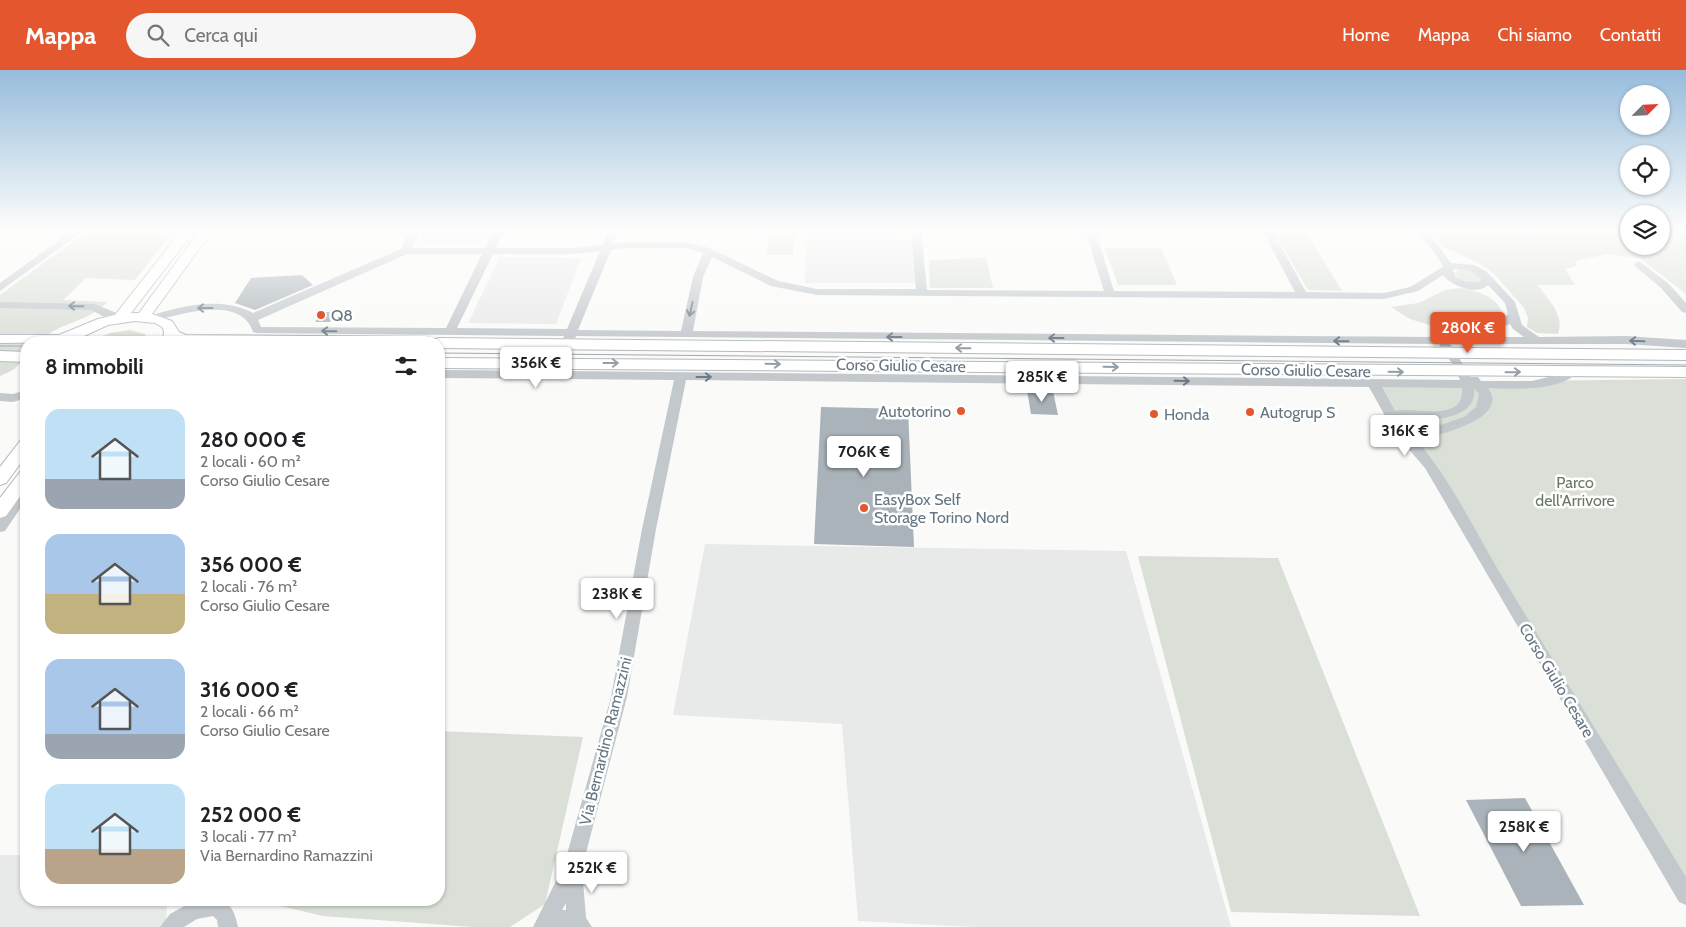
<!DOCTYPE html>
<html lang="it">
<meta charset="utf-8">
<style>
body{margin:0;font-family:Cabin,sans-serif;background:#f6f6f6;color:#202124;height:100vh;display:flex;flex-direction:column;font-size:19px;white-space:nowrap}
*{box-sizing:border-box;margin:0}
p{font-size:16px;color:#757577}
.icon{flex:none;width:28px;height:28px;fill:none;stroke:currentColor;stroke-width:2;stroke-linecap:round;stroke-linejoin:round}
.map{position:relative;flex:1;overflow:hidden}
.sheet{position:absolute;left:20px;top:266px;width:425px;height:570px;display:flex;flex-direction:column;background:#fff;border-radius:20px;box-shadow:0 1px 4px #0004}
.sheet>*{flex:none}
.needle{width:32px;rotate:66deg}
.tools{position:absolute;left:1620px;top:15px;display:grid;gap:10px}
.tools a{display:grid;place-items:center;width:50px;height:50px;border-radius:50%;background:#fff;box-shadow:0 1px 4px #0004;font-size:25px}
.price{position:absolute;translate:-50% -42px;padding:0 11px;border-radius:5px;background:#fff;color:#222;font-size:16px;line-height:32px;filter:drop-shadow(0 1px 2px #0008)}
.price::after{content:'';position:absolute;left:50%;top:30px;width:15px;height:11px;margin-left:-8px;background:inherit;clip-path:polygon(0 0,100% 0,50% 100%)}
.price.selected{background:#e4572e;color:#fff}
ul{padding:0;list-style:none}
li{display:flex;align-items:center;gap:15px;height:125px;padding:0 25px}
li span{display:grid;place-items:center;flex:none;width:140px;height:100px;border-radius:15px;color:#555}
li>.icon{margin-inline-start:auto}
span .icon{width:60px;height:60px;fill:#fffc;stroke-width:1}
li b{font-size:21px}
h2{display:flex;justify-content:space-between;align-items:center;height:60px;padding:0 25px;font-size:21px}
header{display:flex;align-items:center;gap:30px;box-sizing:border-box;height:70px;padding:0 25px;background:#e4572e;color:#fff}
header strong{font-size:24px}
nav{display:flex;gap:28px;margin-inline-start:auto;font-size:18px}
.search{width:350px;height:45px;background:#f6f6f6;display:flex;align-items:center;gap:12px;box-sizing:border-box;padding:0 18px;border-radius:28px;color:#757577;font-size:19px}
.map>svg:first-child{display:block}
</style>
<header>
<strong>Mappa</strong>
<div class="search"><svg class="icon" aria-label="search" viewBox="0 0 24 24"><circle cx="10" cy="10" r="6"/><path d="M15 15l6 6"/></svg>Cerca qui</div>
<nav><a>Home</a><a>Mappa</a><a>Chi siamo</a><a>Contatti</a></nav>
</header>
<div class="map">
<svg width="1686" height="857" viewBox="0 0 1686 857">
<rect width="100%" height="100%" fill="#fafaf8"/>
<g fill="#e8e9e9">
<path d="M 425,160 L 488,160 L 482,174 L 419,174 Z"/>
<path d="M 807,160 L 892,160 L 894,170 L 914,170 L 917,213 L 805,213 Z"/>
<path d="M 500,187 L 581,188 L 556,254 L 468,253 Z"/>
<path d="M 705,474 L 1126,481 L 1231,857 L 973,857 L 858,851 L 842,654 L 673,645 Z"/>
<path d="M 0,785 L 26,785 L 26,830 L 167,830 L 166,857 L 0,857 Z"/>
</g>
<g fill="#dadfd7">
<path d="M 89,160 L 174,160 L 135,210 L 86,208 L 63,230 L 107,232 C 89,253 57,252 40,272 L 26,272 L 26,288 L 13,300 L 0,306 L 0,225 Z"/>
<path d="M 1273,160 L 1304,160 L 1342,221 L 1308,220 Z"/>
<path d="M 1429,160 L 1629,160 L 1629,176 L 1661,176 L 1661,160 L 1682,160 L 1686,166 L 1686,224 L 1641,189 L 1608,184 L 1575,191 L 1576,196 L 1565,199 L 1575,215 L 1538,215 C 1548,230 1565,245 1558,264 L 1537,263 L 1527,257 L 1528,248 L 1524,238 L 1495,205 L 1482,195 L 1442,176 Z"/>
<path d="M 770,163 L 795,163 L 793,185 L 767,185 Z"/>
<path d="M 1105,178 L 1161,178 L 1177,215 L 1118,215 Z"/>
<path d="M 986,188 L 993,218 L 930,218 L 929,190 Z"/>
<path d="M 1460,199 L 1474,201 L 1483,210 L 1479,213 L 1462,210 L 1454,203 Z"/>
<path d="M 1460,218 C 1475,220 1496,226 1502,242 C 1495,260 1462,249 1447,252 C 1443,253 1439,255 1436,257 L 1410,249 L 1391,237 L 1419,233 L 1445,220 Z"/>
<path d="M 130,260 L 145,264 L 148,272 L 88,272 L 110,263 Z"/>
<path d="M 1686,309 L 1686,824 L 1441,413 L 1373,313 Z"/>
<path d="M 1138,486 L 1278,488 L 1420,846 L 1231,842 Z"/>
<path d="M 439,661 L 583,667 L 545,834 L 510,857 L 473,857 L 323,846 L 255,830 L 439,830 Z"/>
</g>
<g fill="#aab3b9">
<path d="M 302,205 L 313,215 L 255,240 L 235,233 L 251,208 Z"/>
<path d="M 322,242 L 336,242 L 330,252 L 315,252 Z"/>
<path d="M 1027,320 L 1053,321 L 1058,345 L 1031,344 Z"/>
<path d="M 821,337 L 908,339 L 914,477 L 814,474 Z"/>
<path d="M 1525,728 L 1584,835 L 1521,836 L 1466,730 Z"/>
</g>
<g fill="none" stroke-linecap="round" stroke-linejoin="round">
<defs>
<g id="major">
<path d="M 182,160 L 195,160 L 131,243 L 139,243 L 200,160 L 213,160 L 152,244 L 172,251 L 179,262 L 186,265 L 427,267 L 433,270 L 439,268 L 1686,280 L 1686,290 L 439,278 L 439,272 L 163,272 L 164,261 L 162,257 L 155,253 L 135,251 L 108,255 L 71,272 L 0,273 L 0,265 L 59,265 L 98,249 L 115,245 Z"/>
<path d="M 0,281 L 26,282 L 26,292 L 0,291 Z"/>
<path d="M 439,288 L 1686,297 L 1686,307 L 439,298 Z"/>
<path d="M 26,369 L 26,386 L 6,413 L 0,415 L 0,397 L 20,371 Z"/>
<path d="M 26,400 L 26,418 L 6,446 L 0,448 L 0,428 L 20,402 Z"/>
</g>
</defs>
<use href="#major" stroke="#b5babe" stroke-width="2"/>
<g fill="#c3c8cc" fill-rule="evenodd">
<path d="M 73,160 L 85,160 L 0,221 L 0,213 Z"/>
<path d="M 410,160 L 420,160 L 412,178 L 485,178 L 494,160 L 504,160 L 496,178 L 574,178 L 603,175 L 609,160 L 619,160 L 613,173 L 685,172 L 709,178 L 778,211 L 817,219 L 916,219 L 911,160 L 921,160 L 927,220 L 1104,221 L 1085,160 L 1095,160 L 1114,221 L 1295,222 L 1262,160 L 1272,160 L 1306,222 L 1384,223 L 1410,217 L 1443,197 L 1439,189 L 1417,160 L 1427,160 L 1451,193 L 1474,195 L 1487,202 L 1515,232 L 1522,255 L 1539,267 L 1626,266 L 1686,270 L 1686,278 L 1626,274 L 1450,274 L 1471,307 L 1478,307 L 1481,311 L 1532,311 L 1557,305 L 1573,297 L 1579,301 C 1562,322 1512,319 1488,318 C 1508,345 1454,360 1438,365 L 1437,368 L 1418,372 C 1454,414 1477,466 1506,513 C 1566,611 1626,709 1686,807 L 1686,835 L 1679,832 L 1425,398 L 1394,362 L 1369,317 L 686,310 L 656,459 L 627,627 L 582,798 L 586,848 L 592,857 L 533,857 L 564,795 L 611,627 L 642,459 L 674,310 L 439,308 L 439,300 L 553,301 L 564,266 L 257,263 L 253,262 C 241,225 182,244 153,251 L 147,248 L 149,246 C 182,236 221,226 253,243 L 401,179 ZM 627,178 L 685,178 L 703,183 L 693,207 L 681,261 L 578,260 L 611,180 ZM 600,181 L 567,259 L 457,258 L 493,184 L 574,184 ZM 407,184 L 482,184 L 446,258 L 261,257 L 258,250 ZM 712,187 L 771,216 L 817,225 L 1384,229 L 1418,221 L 1443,205 C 1451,216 1477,226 1488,215 L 1505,233 L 1508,244 C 1490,261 1463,252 1441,258 L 1436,267 L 693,261 L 703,207 ZM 1453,199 L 1468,200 L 1482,209 L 1479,212 L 1464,211 L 1455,206 ZM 1510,254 L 1513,259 L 1524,267 L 1447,267 L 1450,263 L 1490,260 ZM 576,266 L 1439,274 L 1455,298 L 1460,310 L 565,301 ZM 1382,317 L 1462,318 C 1465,354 1413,336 1395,341 ZM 1474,318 L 1479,324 L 1476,337 L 1464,347 L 1438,356 L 1434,350 C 1452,347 1477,342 1474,318 ZM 1407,347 L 1418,350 L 1427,359 L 1426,362 C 1415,364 1404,361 1401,350 ZM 566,833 L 566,840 L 562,840 Z"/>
<path d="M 1639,191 L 1669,214 L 1686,233 L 1686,243 L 1682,242 L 1661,218 L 1635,196 L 1634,194 Z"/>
<path d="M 0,232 L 94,234 L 127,247 L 121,250 L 102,246 L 92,240 L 0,238 Z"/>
<path d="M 26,320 L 26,328 L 13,332 L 0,331 L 0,323 L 13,324 Z"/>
<path d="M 26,415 L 26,430 L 5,461 L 0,462 L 0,446 L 21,417 Z"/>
<path d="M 195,830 C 222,830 232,827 238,857 L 218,857 L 217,850 L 213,846 L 197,849 L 184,857 L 160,857 L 170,844 Z"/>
</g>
<use href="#major" fill="#fff" fill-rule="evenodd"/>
<g stroke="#a2aab0" stroke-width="1">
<path d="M 0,276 L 26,276"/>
<path d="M 439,283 L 1686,295"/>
</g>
</g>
<defs><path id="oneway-shaft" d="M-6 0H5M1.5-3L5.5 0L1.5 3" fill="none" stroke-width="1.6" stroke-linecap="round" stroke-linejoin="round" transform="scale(1.25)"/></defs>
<g stroke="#6a7a87">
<use href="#oneway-shaft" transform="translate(76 236) rotate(-179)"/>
<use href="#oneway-shaft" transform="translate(205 238) rotate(-180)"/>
<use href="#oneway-shaft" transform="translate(691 239) rotate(102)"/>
<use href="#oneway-shaft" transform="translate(329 261) rotate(-179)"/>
<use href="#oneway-shaft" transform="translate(894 267) rotate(-180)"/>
<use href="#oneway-shaft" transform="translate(1056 268) rotate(-180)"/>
<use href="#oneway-shaft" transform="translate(1341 271) rotate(-179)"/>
<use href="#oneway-shaft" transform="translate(1637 271) rotate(-178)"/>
<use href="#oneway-shaft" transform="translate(704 307)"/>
<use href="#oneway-shaft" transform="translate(1182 311) rotate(1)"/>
</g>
<g stroke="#939fa8">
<use href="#oneway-shaft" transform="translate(963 278) rotate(-179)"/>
<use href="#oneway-shaft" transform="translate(611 293)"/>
<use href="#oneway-shaft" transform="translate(773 294) rotate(1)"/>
<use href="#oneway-shaft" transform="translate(1111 297) rotate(1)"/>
<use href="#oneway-shaft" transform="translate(1396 302) rotate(1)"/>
<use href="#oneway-shaft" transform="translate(1513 302) rotate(-1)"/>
</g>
<linearGradient id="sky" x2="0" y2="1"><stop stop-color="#96bcdc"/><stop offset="0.57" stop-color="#fdfdfc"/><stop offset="1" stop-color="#fdfdfc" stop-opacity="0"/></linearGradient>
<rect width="1686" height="280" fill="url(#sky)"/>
<g fill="#e4572e" stroke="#fff" stroke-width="2">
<circle cx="321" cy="245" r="5"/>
<circle cx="961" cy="341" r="5"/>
<circle cx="1250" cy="342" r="5"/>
<circle cx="1154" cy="344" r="5"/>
<circle cx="864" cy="438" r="5"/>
</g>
<g text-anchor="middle" stroke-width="5" stroke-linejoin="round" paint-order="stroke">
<g font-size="16" fill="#657683" stroke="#fff" text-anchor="start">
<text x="331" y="251">Q8</text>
<text x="951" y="347" text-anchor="end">Autotorino</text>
<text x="1260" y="348">Autogrup S</text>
<text x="1164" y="350">Honda</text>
<text x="874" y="435">EasyBox Self<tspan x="874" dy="18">Storage Torino Nord</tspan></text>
</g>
<g font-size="16" fill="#657683" stroke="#fff">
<text transform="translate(901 295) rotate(1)" y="6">Corso Giulio Cesare</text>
<text transform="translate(1306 300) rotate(1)" y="6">Corso Giulio Cesare</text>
<text transform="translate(1557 610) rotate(59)" y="6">Corso Giulio Cesare</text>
<text transform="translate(605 671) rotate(-76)" y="6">Via Bernardino Ramazzini</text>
</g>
<g font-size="16" fill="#687a64" stroke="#fff">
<text x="1575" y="418">Parco<tspan x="1575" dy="18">dell'Arrivore</tspan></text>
</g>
</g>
</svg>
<div class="tools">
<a><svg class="needle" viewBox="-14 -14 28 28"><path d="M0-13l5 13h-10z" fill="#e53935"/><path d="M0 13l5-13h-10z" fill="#757577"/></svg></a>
<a><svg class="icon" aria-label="locate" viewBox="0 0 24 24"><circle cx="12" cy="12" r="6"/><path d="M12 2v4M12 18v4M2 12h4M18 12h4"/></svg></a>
<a><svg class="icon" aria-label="layers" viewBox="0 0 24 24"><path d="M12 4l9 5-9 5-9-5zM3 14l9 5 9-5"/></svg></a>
</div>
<b class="price selected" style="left:1468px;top:284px">280K €</b>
<b class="price" style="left:536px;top:319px">356K €</b>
<b class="price" style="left:1042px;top:333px">285K €</b>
<b class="price" style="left:1405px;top:387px">316K €</b>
<b class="price" style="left:864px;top:408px">706K €</b>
<b class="price" style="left:617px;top:550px">238K €</b>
<b class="price" style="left:1524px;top:783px">258K €</b>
<b class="price" style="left:592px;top:824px">252K €</b>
<section class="sheet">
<h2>8 immobili<svg class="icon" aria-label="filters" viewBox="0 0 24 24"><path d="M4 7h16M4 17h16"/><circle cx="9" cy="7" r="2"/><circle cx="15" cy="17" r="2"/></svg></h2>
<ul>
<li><span style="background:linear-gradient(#bfe0f5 70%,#9aa5b1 0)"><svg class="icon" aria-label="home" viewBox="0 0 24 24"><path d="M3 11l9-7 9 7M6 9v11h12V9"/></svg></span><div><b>280 000 €</b><p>2 locali · 60 m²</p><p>Corso Giulio Cesare</p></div></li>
<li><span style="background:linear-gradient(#a9c7e8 60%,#c2b280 0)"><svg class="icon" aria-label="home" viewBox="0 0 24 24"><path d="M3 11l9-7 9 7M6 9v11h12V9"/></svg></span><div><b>356 000 €</b><p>2 locali · 76 m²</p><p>Corso Giulio Cesare</p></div></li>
<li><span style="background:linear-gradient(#a9c7e8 75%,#9aa5b1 0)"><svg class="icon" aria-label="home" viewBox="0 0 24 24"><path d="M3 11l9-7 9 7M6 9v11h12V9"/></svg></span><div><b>316 000 €</b><p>2 locali · 66 m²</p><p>Corso Giulio Cesare</p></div></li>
<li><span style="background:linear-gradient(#bfe0f5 65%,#b9a48a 0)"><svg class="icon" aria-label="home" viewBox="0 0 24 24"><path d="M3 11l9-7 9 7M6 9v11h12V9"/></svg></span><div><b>252 000 €</b><p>3 locali · 77 m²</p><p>Via Bernardino Ramazzini</p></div></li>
</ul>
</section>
</div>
